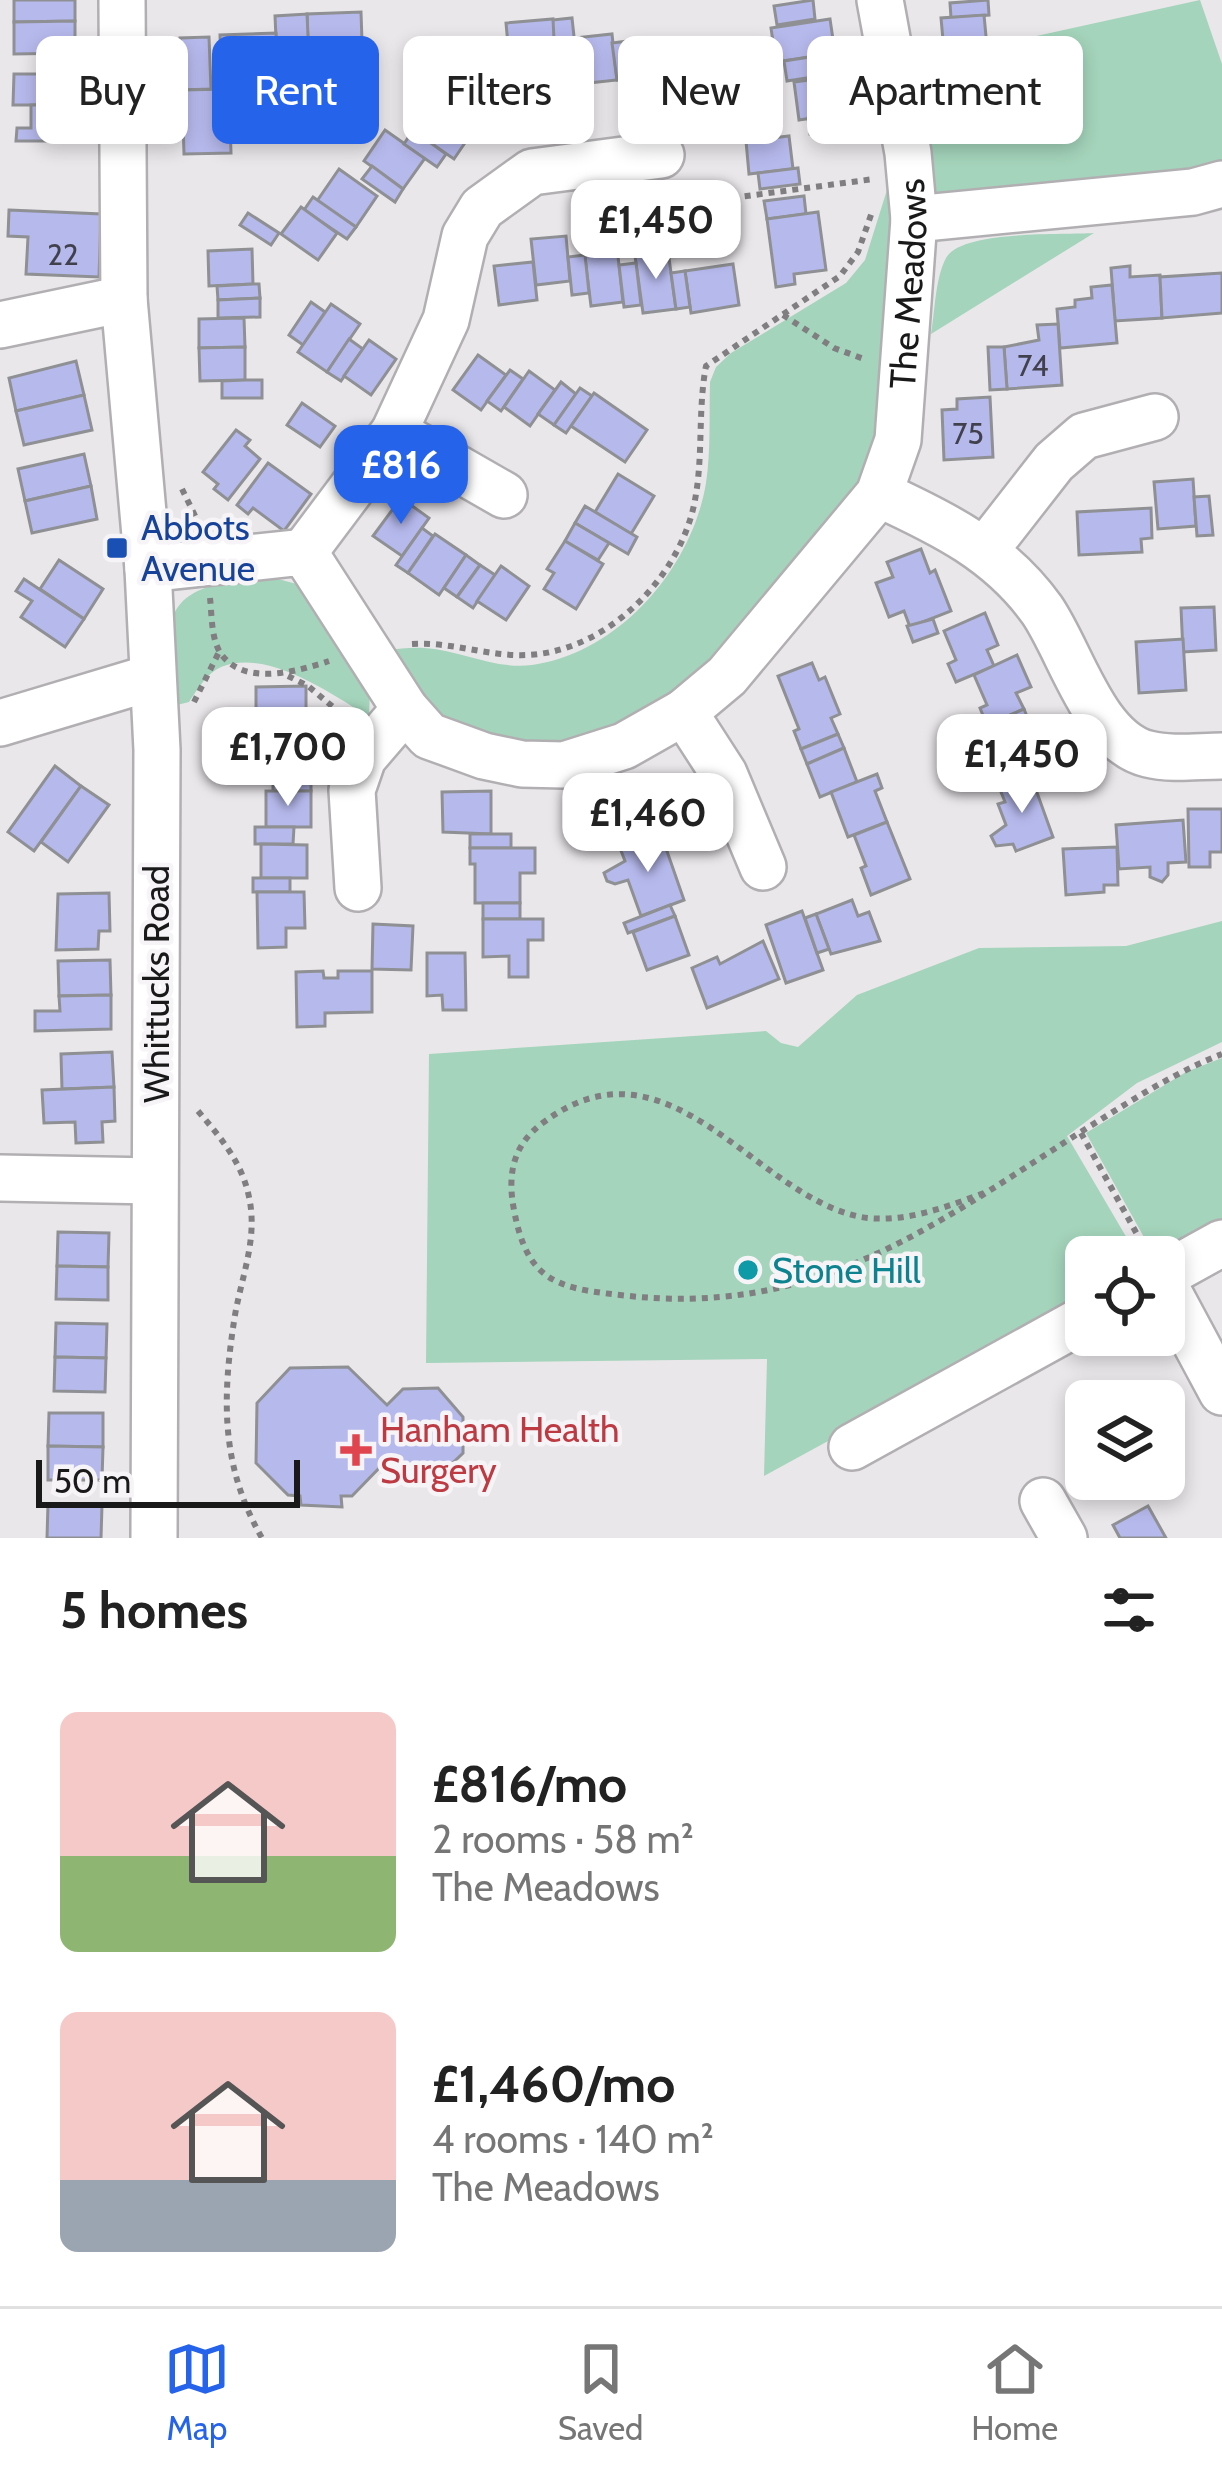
<!DOCTYPE html>
<meta charset="utf-8">
<style>
body{margin:0;font-family:Cabin,sans-serif;background:#f2f2f2;color:#222;height:100vh;display:flex;flex-direction:column;font-size:45px;white-space:nowrap}
*{box-sizing:border-box;margin:0}
p{font-size:39px;color:#767676}
.icon{flex:none;width:66px;height:66px;fill:none;stroke:currentColor;stroke-width:2;stroke-linecap:round;stroke-linejoin:round}
.map{position:relative;height:1538px;overflow:hidden}
.side{display:flex;flex-direction:column;background:#fff;flex:1}
.side>*{flex:none}
.banner{position:absolute;left:36px;top:36px;width:1152px;height:108px;display:flex;gap:24px}
.tools{position:absolute;left:1065px;top:1236px;display:grid;gap:24px}
.tools a{display:grid;place-items:center;width:120px;height:120px;border-radius:18px;background:#fff;box-shadow:0 6px 18px #0003;font-size:60px}
.scale{position:absolute;left:36px;bottom:30px;width:264px;box-sizing:border-box;padding-left:12px;border:6px solid #1a191a;border-top:0;font-size:33px;line-height:42px;white-space:nowrap;color:#1a191a;-webkit-text-stroke:9px #f7f4f8;paint-order:stroke}
.price{position:absolute;translate:-50% -102px;padding:0 27px;border-radius:24px;background:#fff;color:#222;font-size:39px;line-height:78px;filter:drop-shadow(0 3px 6px #0008)}
.price::after{content:'';position:absolute;left:50%;top:72px;width:36px;height:27px;margin-left:-18px;background:inherit;clip-path:polygon(0 0,100% 0,50% 100%)}
.price.on{background:#2563eb;color:#fff}
ul{padding:0;list-style:none}
li{display:flex;align-items:center;gap:36px;height:300px;padding:0 60px}
li span{display:grid;place-items:center;flex:none;width:336px;height:240px;border-radius:18px;color:#555}
li>.icon{margin-inline-start:auto}
span .icon{width:144px;height:144px;fill:#fffc;stroke-width:1}
li b{font-size:51px}
h2{display:flex;justify-content:space-between;align-items:center;height:144px;padding:0 60px;font-size:51px}
.chip{padding:0 42px;border-radius:18px;background:#fff;box-shadow:0 6px 18px #0003;font-size:42px;line-height:108px}
.chip.on{background:#2563eb;color:#fff}
.dock{display:flex;justify-content:space-around;align-items:center;height:168px;border-top:3px solid #e0e0e0;background:#fff;font-size:33px;color:#767676}
.dock a{display:grid;justify-items:center;gap:6px}
.dock .on{color:#2563eb}
.map>svg:first-child{display:block}
</style>
<div class="map">
<svg width="1222" height="1538" viewBox="0 0 1222 1538">
<rect width="100%" height="100%" fill="#eae7ea"/>
<g fill="#a4d4bb">
<path d="M 1200,0 L 1222,64 L 1222,163 L 1190,171 L 933,193 L 919,62 Z"/>
<path d="M 894,187 L 883,422 L 866,481 L 705,672 L 638,722 L 575,742 L 510,746 L 433,717 L 387,650 C 399,649 412,647 424,648 C 460,650 495,670 532,665 C 619,653 692,568 706,483 C 711,451 709,415 710,382 L 716,367 L 731,353 L 846,283 L 865,260 L 887,190 Z"/>
<path d="M 1094,233 L 931,334 C 935,311 935,279 946,258 C 961,230 1062,235 1094,233 Z"/>
<path d="M 278,579 L 308,587 L 370,690 L 369,717 C 332,694 267,648 221,667 C 207,673 197,690 189,702 L 177,705 C 175,681 168,654 170,630 C 175,578 241,581 278,579 Z"/>
<path d="M 1222,921 L 1222,1042 L 1137,1083 L 1067,1136 L 1138,1257 L 1086,1257 L 1086,1300 L 764,1476 L 767,1359 L 426,1363 L 429,1054 L 766,1031 L 781,1043 L 798,1047 L 857,995 L 979,948 L 1126,946 Z"/>
<path d="M 1222,1058 L 1222,1224 L 1155,1257 L 1086,1133 L 1186,1072 Z"/>
</g>
<g fill="#b6b9ec" stroke="#8f9094" stroke-width="3">
<path d="M 14,0 L 75,0 L 75,21 L 14,22 Z"/>
<path d="M 813,0 L 815,19 L 777,25 L 774,6 Z"/>
<path d="M 988,0 L 989,15 L 951,18 L 950,3 Z"/>
<path d="M 361,12 L 362,41 L 308,44 L 307,14 Z"/>
<path d="M 307,14 L 309,58 L 277,60 L 275,16 Z"/>
<path d="M 984,15 L 987,47 L 944,51 L 941,18 Z"/>
<path d="M 572,18 L 576,55 L 555,58 L 552,20 Z"/>
<path d="M 553,19 L 555,61 L 510,66 L 506,23 Z"/>
<path d="M 830,19 L 835,53 L 776,62 L 771,28 Z"/>
<path d="M 75,21 L 75,53 L 14,54 L 14,22 Z"/>
<path d="M 276,33 L 277,60 L 221,63 L 220,35 Z"/>
<path d="M 612,34 L 617,80 L 579,84 L 574,38 Z"/>
<path d="M 209,37 L 211,89 L 182,90 L 180,38 Z"/>
<path d="M 628,41 L 632,78 L 617,80 L 612,43 Z"/>
<path d="M 712,46 L 717,90 L 683,94 L 678,50 Z"/>
<path d="M 727,48 L 731,88 L 717,90 L 712,50 Z"/>
<path d="M 662,51 L 668,96 L 634,100 L 629,55 Z"/>
<path d="M 823,55 L 826,75 L 787,81 L 784,61 Z"/>
<path d="M 457,56 L 493,80 L 473,109 L 437,84 Z"/>
<path d="M 679,58 L 683,94 L 668,96 L 663,60 Z"/>
<path d="M 14,74 L 76,74 L 76,105 L 13,105 Z"/>
<path d="M 841,76 L 845,113 L 799,120 L 794,82 Z"/>
<path d="M 432,81 L 464,103 L 454,118 L 422,96 Z"/>
<path d="M 229,89 L 231,153 L 184,154 L 182,90 Z"/>
<path d="M 31,105 L 76,105 L 76,141 L 16,141 L 17,128 L 31,128 Z"/>
<path d="M 435,105 L 473,131 L 454,159 L 416,133 Z"/>
<path d="M 845,113 L 847,129 L 810,134 L 808,118 Z"/>
<path d="M 385,130 L 425,158 L 403,189 L 364,161 Z"/>
<path d="M 413,130 L 446,154 L 437,167 L 404,144 Z"/>
<path d="M 789,136 L 793,169 L 749,174 L 746,141 Z"/>
<path d="M 372,166 L 403,189 L 395,202 L 362,179 Z"/>
<path d="M 798,168 L 800,184 L 760,189 L 758,173 Z"/>
<path d="M 339,169 L 377,196 L 356,227 L 317,201 Z"/>
<path d="M 804,196 L 806,214 L 767,219 L 764,201 Z"/>
<path d="M 313,197 L 356,227 L 347,239 L 304,210 Z"/>
<path d="M 301,207 L 337,233 L 318,260 L 281,234 Z"/>
<path d="M 9,210 L 101,214 L 99,277 L 26,274 L 28,237 L 8,236 Z"/>
<path d="M 818,212 L 826,270 L 794,274 L 795,284 L 776,287 L 767,219 Z"/>
<path d="M 248,213 L 279,233 L 271,245 L 240,225 Z"/>
<path d="M 566,236 L 570,281 L 536,285 L 531,239 Z"/>
<path d="M 616,238 L 623,302 L 591,306 L 583,242 Z"/>
<path d="M 252,249 L 253,284 L 209,286 L 208,251 Z"/>
<path d="M 668,251 L 676,309 L 643,313 L 635,256 Z"/>
<path d="M 585,255 L 589,293 L 572,295 L 568,257 Z"/>
<path d="M 533,262 L 537,300 L 499,305 L 494,266 Z"/>
<path d="M 636,263 L 641,305 L 624,307 L 619,265 Z"/>
<path d="M 733,264 L 739,305 L 691,313 L 685,271 Z"/>
<path d="M 1130,266 L 1130,277 L 1160,275 L 1162,318 L 1115,321 L 1111,268 Z"/>
<path d="M 685,271 L 690,307 L 676,309 L 671,273 Z"/>
<path d="M 1222,273 L 1222,313 L 1162,318 L 1160,277 Z"/>
<path d="M 253,284 L 259,284 L 260,298 L 218,300 L 217,286 Z"/>
<path d="M 1112,285 L 1117,343 L 1060,348 L 1057,309 L 1075,307 L 1075,300 L 1092,298 L 1091,287 Z"/>
<path d="M 260,298 L 260,317 L 218,318 L 218,300 Z"/>
<path d="M 311,302 L 325,312 L 303,345 L 289,335 Z"/>
<path d="M 331,304 L 360,324 L 327,372 L 298,352 Z"/>
<path d="M 244,318 L 245,347 L 199,348 L 199,319 Z"/>
<path d="M 1058,324 L 1062,385 L 1007,389 L 1004,347 L 1039,340 L 1037,325 Z"/>
<path d="M 349,339 L 363,349 L 341,381 L 327,372 Z"/>
<path d="M 369,340 L 396,359 L 371,395 L 344,376 Z"/>
<path d="M 245,347 L 245,380 L 200,381 L 199,348 Z"/>
<path d="M 988,347 L 1004,347 L 1007,389 L 990,390 Z"/>
<path d="M 478,355 L 506,375 L 481,410 L 453,390 Z"/>
<path d="M 76,361 L 84,395 L 16,411 L 9,378 Z"/>
<path d="M 510,370 L 523,379 L 501,411 L 487,401 Z"/>
<path d="M 529,371 L 555,390 L 530,426 L 504,407 Z"/>
<path d="M 245,380 L 262,380 L 262,398 L 222,398 L 222,381 Z"/>
<path d="M 561,382 L 576,394 L 554,425 L 538,414 Z"/>
<path d="M 580,388 L 592,396 L 566,433 L 554,425 Z"/>
<path d="M 594,393 L 647,430 L 625,462 L 571,426 Z"/>
<path d="M 84,395 L 92,430 L 24,445 L 16,411 Z"/>
<path d="M 990,397 L 993,457 L 944,460 L 942,410 L 957,409 L 957,399 Z"/>
<path d="M 302,403 L 335,426 L 320,447 L 287,425 Z"/>
<path d="M 236,430 L 250,440 L 245,446 L 260,459 L 228,500 L 214,489 L 218,484 L 203,472 Z"/>
<path d="M 84,454 L 91,486 L 25,501 L 18,469 Z"/>
<path d="M 268,463 L 311,494 L 284,531 L 253,508 L 248,514 L 237,505 Z"/>
<path d="M 618,474 L 654,496 L 631,534 L 595,512 Z"/>
<path d="M 1193,479 L 1196,526 L 1158,529 L 1154,482 Z"/>
<path d="M 91,486 L 97,519 L 32,533 L 25,501 Z"/>
<path d="M 1209,496 L 1213,535 L 1197,536 L 1194,497 Z"/>
<path d="M 401,498 L 429,518 L 402,556 L 373,536 Z"/>
<path d="M 585,506 L 637,537 L 628,554 L 575,523 Z"/>
<path d="M 1151,508 L 1152,538 L 1141,539 L 1142,552 L 1079,555 L 1077,512 Z"/>
<path d="M 575,523 L 609,543 L 598,560 L 565,541 Z"/>
<path d="M 422,528 L 433,536 L 408,573 L 396,565 Z"/>
<path d="M 435,534 L 466,555 L 439,595 L 408,573 Z"/>
<path d="M 565,541 L 603,564 L 576,609 L 544,589 L 554,573 L 547,569 Z"/>
<path d="M 921,549 L 930,573 L 935,570 L 951,611 L 910,627 L 904,611 L 889,617 L 876,583 L 893,577 L 887,562 Z"/>
<path d="M 466,555 L 480,565 L 457,597 L 444,588 Z"/>
<path d="M 59,560 L 103,589 L 84,619 L 40,589 Z"/>
<path d="M 480,565 L 495,575 L 473,608 L 457,597 Z"/>
<path d="M 501,566 L 529,586 L 506,620 L 477,601 Z"/>
<path d="M 24,579 L 84,619 L 65,647 L 21,617 L 32,601 L 16,591 Z"/>
<path d="M 1214,607 L 1216,650 L 1183,652 L 1181,608 Z"/>
<path d="M 985,613 L 998,645 L 987,650 L 994,666 L 956,682 L 948,664 L 956,660 L 944,631 Z"/>
<path d="M 933,619 L 938,633 L 913,642 L 907,626 Z"/>
<path d="M 1183,639 L 1186,690 L 1139,693 L 1136,642 Z"/>
<path d="M 1017,655 L 1031,687 L 1016,693 L 1024,709 L 987,725 L 980,708 L 987,705 L 974,675 Z"/>
<path d="M 812,663 L 819,680 L 825,677 L 840,714 L 831,718 L 838,734 L 801,749 L 794,731 L 799,729 L 778,676 Z"/>
<path d="M 306,686 L 306,711 L 313,711 L 314,760 L 272,761 L 271,716 L 256,716 L 256,687 Z"/>
<path d="M 1024,709 L 1044,758 L 1001,776 L 987,741 L 993,738 L 987,725 Z"/>
<path d="M 838,734 L 844,748 L 807,764 L 801,749 Z"/>
<path d="M 844,748 L 857,782 L 820,797 L 807,764 Z"/>
<path d="M 311,760 L 311,774 L 273,775 L 272,761 Z"/>
<path d="M 55,766 L 81,786 L 34,851 L 8,832 Z"/>
<path d="M 311,774 L 311,791 L 273,792 L 273,775 Z"/>
<path d="M 877,774 L 882,788 L 875,791 L 887,822 L 848,837 L 831,792 Z"/>
<path d="M 1031,776 L 1053,837 L 1016,851 L 1013,844 L 996,846 L 991,836 L 1006,825 L 998,804 L 1005,802 L 999,787 Z"/>
<path d="M 661,780 L 676,823 L 628,845 L 611,798 Z"/>
<path d="M 81,786 L 109,805 L 68,862 L 41,842 Z"/>
<rect x="266" y="791" width="45" height="36"/>
<path d="M 491,791 L 491,834 L 443,832 L 442,792 Z"/>
<path d="M 1188,809 L 1222,809 L 1222,852 L 1210,852 L 1210,867 L 1189,867 Z"/>
<path d="M 1183,820 L 1186,862 L 1168,863 L 1168,875 L 1162,882 L 1150,877 L 1150,867 L 1119,869 L 1116,825 Z"/>
<path d="M 887,822 L 910,879 L 871,895 L 861,868 L 866,866 L 854,835 Z"/>
<path d="M 255,827 L 294,827 L 293,844 L 255,844 Z"/>
<rect x="470" y="834" width="41" height="14"/>
<path d="M 661,834 L 684,900 L 641,916 L 628,880 L 615,884 L 607,881 L 604,873 L 625,861 L 620,848 Z"/>
<path d="M 261,844 L 307,845 L 307,878 L 261,878 Z"/>
<path d="M 1117,847 L 1118,885 L 1104,885 L 1104,892 L 1066,895 L 1063,849 Z"/>
<path d="M 470,848 L 535,848 L 535,873 L 520,873 L 520,903 L 475,903 L 475,864 L 470,864 Z"/>
<rect x="253" y="878" width="37" height="14"/>
<path d="M 257,892 L 304,892 L 305,928 L 286,928 L 286,947 L 258,948 Z"/>
<path d="M 109,893 L 110,931 L 99,931 L 98,949 L 56,950 L 58,894 Z"/>
<path d="M 852,900 L 858,916 L 869,912 L 880,941 L 831,954 L 816,914 Z"/>
<rect x="483" y="903" width="37" height="16"/>
<path d="M 670,905 L 675,916 L 628,933 L 624,923 Z"/>
<path d="M 802,911 L 823,970 L 786,983 L 766,925 Z"/>
<path d="M 816,914 L 829,949 L 817,953 L 805,918 Z"/>
<path d="M 675,916 L 689,955 L 647,970 L 633,932 Z"/>
<path d="M 483,919 L 543,919 L 543,940 L 528,940 L 528,977 L 509,977 L 509,956 L 483,957 Z"/>
<path d="M 373,924 L 413,926 L 411,970 L 372,969 Z"/>
<path d="M 763,941 L 779,979 L 707,1008 L 692,968 L 717,957 L 720,964 Z"/>
<path d="M 427,953 L 465,953 L 466,1010 L 443,1010 L 442,995 L 427,996 Z"/>
<path d="M 110,960 L 111,995 L 59,996 L 58,961 Z"/>
<path d="M 323,971 L 324,978 L 338,978 L 338,971 L 372,971 L 372,1012 L 325,1013 L 325,1026 L 297,1027 L 296,972 Z"/>
<path d="M 111,995 L 111,1029 L 35,1031 L 35,1011 L 60,1011 L 59,996 Z"/>
<path d="M 112,1052 L 114,1087 L 62,1089 L 61,1054 Z"/>
<path d="M 114,1087 L 115,1121 L 102,1122 L 103,1142 L 76,1143 L 75,1122 L 44,1123 L 42,1090 Z"/>
<path d="M 58,1232 L 109,1233 L 108,1267 L 57,1266 Z"/>
<path d="M 57,1266 L 108,1267 L 108,1300 L 56,1299 Z"/>
<path d="M 56,1323 L 107,1324 L 106,1358 L 55,1357 Z"/>
<path d="M 55,1357 L 106,1358 L 105,1392 L 54,1391 Z"/>
<path d="M 348,1367 L 387,1405 L 403,1389 L 438,1388 L 463,1417 L 463,1453 L 438,1477 L 402,1476 L 387,1460 L 352,1496 L 341,1496 L 342,1507 L 301,1505 L 300,1496 L 288,1495 L 256,1463 L 257,1403 L 290,1368 Z"/>
<path d="M 49,1413 L 103,1413 L 103,1447 L 48,1446 Z"/>
<path d="M 48,1446 L 103,1447 L 102,1480 L 48,1480 Z"/>
<path d="M 48,1504 L 102,1505 L 101,1538 L 47,1538 Z"/>
<path d="M 1148,1506 L 1166,1538 L 1120,1538 L 1113,1525 Z"/>
</g>
<g fill="none" stroke-linecap="round" stroke-linejoin="round">
<defs>
<g id="minor">
<path d="M 122,0 L 124,299 L 148,569 L 157,750 L 154,1538"/>
<path d="M 914,219 L 1193,192 L 1222,184"/>
<path d="M 0,325 L 124,299"/>
<path d="M 394,432 L 504,495"/>
<path d="M 879,494 C 942,523 1000,551 1042,610 C 1071,652 1094,741 1148,754 C 1172,760 1198,756 1222,756"/>
<path d="M 986,549 L 1054,462 L 1084,436 L 1155,417"/>
<path d="M 304,552 L 394,432 L 446,320 L 465,236 L 482,208 L 532,172 L 661,155"/>
<path id="s1" d="M 148,569 L 304,552 L 405,709 L 429,736 L 484,756 L 522,764 L 564,765 L 624,746 L 684,712 L 727,676 L 879,494 L 898,440 L 914,219 L 908,153 L 880,0"/>
<path d="M 684,712 L 724,774 L 763,867"/>
<path d="M 0,723 L 150,678"/>
<path d="M 358,888 L 352,790 L 363,758 L 405,709"/>
<path d="M 0,1178 L 154,1181"/>
<path d="M 1164,1275 L 1222,1243"/>
<path d="M 1164,1284 L 1222,1392"/>
<path d="M 852,1447 L 1086,1318"/>
<path d="M 1043,1501 L 1064,1538"/>
</g>
</defs>
<use href="#minor" stroke="#b2afb3" stroke-width="50"/>
<g stroke="#807e80" stroke-width="6" stroke-dasharray="6 6" stroke-linecap="butt">
<path d="M 709,201 L 874,179"/>
<path d="M 783,315 L 834,348 L 864,359"/>
<path d="M 182,489 L 200,526"/>
<path d="M 210,598 C 212,616 211,639 221,654 C 245,687 298,671 329,661"/>
<path d="M 412,644 C 455,641 495,660 539,654 C 616,644 685,570 696,494 C 703,452 698,408 706,366 L 840,276 L 858,252 L 872,212"/>
<path d="M 288,676 L 308,686 L 345,717"/>
<path d="M 194,702 L 219,652"/>
<path d="M 198,1111 C 220,1137 242,1162 249,1197 C 258,1238 242,1275 235,1315 C 222,1396 220,1465 262,1538"/>
<path d="M 1081,1133 L 1143,1245"/>
<path d="M 984,1193 C 946,1207 903,1224 861,1217 C 755,1197 669,1029 544,1122 C 513,1144 507,1174 514,1210 C 527,1280 555,1288 620,1295 C 812,1318 926,1231 1079,1133 C 1126,1104 1171,1074 1222,1054"/>
</g>
<use href="#minor" stroke="#fff" stroke-width="45"/>
</g>
<rect fill="#1a4fb4" stroke="#f7f4f8" stroke-width="4.5" x="105" y="536" width="24" height="24" rx="6"/>
<circle fill="#0f9aa8" stroke="#f7f4f8" stroke-width="4.5" cx="748" cy="1270" r="12"/>
<path fill="#e0444e" stroke="#f7f4f8" stroke-width="4.5" d="M350 1432h12v12h12v12h-12v12h-12v-12h-12v-12h12z"/>
<g text-anchor="middle" stroke-width="9" stroke-linejoin="round" paint-order="stroke">
<g font-size="30" fill="#41414e">
<text x="63" y="265">22</text>
<text x="1033" y="376">74</text>
<text x="968" y="444">75</text>
</g>
<g font-size="36" fill="#1a191a" stroke="#f7f4f8">
<text dy="13" stroke="none"><textPath href="#s1" startOffset="1158">The Meadows</textPath></text>
<text transform="translate(156 984) rotate(-90)" y="13">Whittucks Road</text>
</g>
<g font-size="36" fill="#164399" stroke="#f7f4f8" text-anchor="start">
<text x="141" y="540">Abbots<tspan x="141" dy="41">Avenue</tspan></text>
</g>
<g font-size="36" fill="#0d838f" stroke="#f7f4f8" text-anchor="start">
<text x="772" y="1283">Stone Hill</text>
</g>
<g font-size="36" fill="#be3a42" stroke="#f7f4f8" text-anchor="start">
<text x="380" y="1442">Hanham Health<tspan x="380" dy="41">Surgery</tspan></text>
</g>
</g>
</svg>
<div class="tools">
<a><svg class="icon" aria-label="locate" viewBox="0 0 24 24"><circle cx="12" cy="12" r="6"/><path d="M12 2v4M12 18v4M2 12h4M18 12h4"/></svg></a>
<a><svg class="icon" aria-label="layers" viewBox="0 0 24 24"><path d="M12 4l9 5-9 5-9-5zM3 14l9 5 9-5"/></svg></a>
</div>
<div class="scale">50 m</div>
<b class="price" style="left:656px;top:282px">£1,450</b>
<b class="price on" style="left:401px;top:527px">£816</b>
<b class="price" style="left:288px;top:809px">£1,700</b>
<b class="price" style="left:1022px;top:816px">£1,450</b>
<b class="price" style="left:648px;top:875px">£1,460</b>
<div class="banner">
<a class="chip">Buy</a>
<a class="chip on">Rent</a>
<a class="chip">Filters</a>
<a class="chip">New</a>
<a class="chip">Apartment</a>
</div>
</div>
<section class="side">
<h2>5 homes<svg class="icon" aria-label="filters" viewBox="0 0 24 24"><path d="M4 7h16M4 17h16"/><circle cx="9" cy="7" r="2"/><circle cx="15" cy="17" r="2"/></svg></h2>
<ul>
<li><span style="background:linear-gradient(#f6c9c9 60%,#8fb573 0)"><svg class="icon" aria-label="home" viewBox="0 0 24 24"><path d="M3 11l9-7 9 7M6 9v11h12V9"/></svg></span><div><b>£816/mo</b><p>2 rooms · 58 m²</p><p>The Meadows</p></div></li>
<li><span style="background:linear-gradient(#f6c9c9 70%,#9aa5b1 0)"><svg class="icon" aria-label="home" viewBox="0 0 24 24"><path d="M3 11l9-7 9 7M6 9v11h12V9"/></svg></span><div><b>£1,460/mo</b><p>4 rooms · 140 m²</p><p>The Meadows</p></div></li>
</ul>
</section>
<nav class="dock">
<a class="on"><svg class="icon" aria-label="map" viewBox="0 0 24 24"><path d="M3 6l6-2 6 2 6-2v14l-6 2-6-2-6 2zM9 4v14M15 6v14"/></svg>Map</a>
<a><svg class="icon" aria-label="saved" viewBox="0 0 24 24"><path d="M7 4h10v16l-5-4-5 4z"/></svg>Saved</a>
<a><svg class="icon" aria-label="home" viewBox="0 0 24 24"><path d="M3 11l9-7 9 7M6 9v11h12V9"/></svg>Home</a>
</nav>
